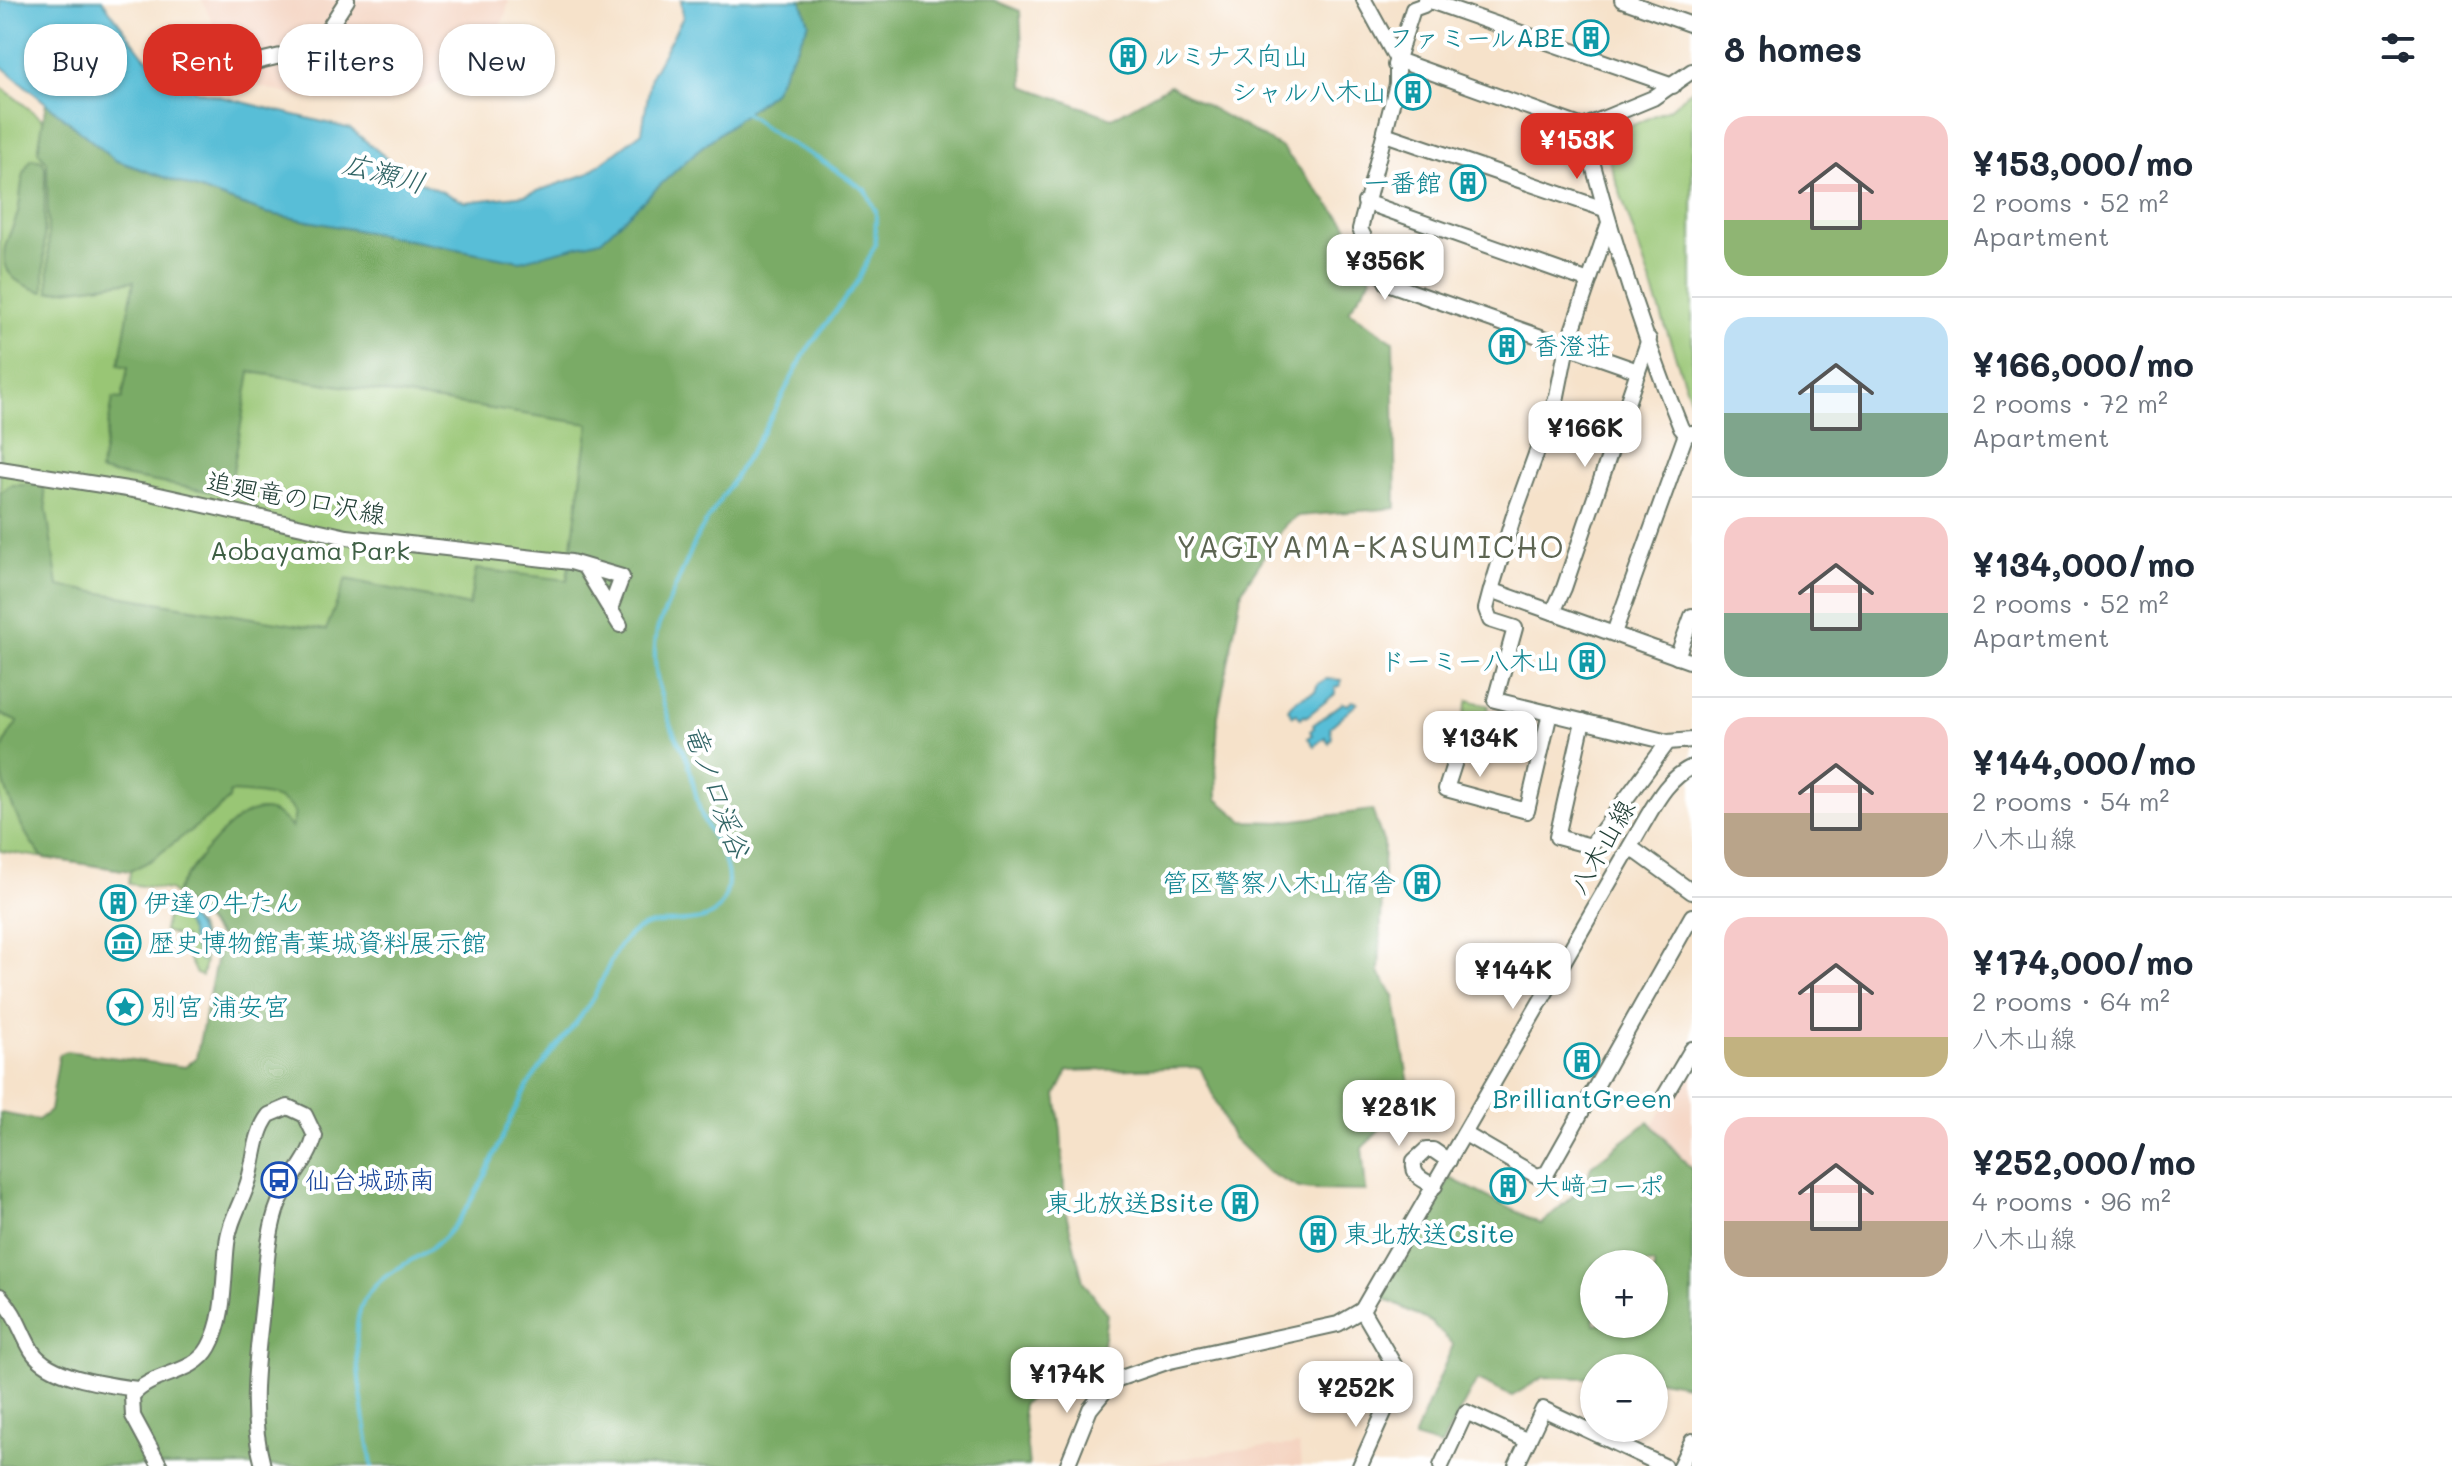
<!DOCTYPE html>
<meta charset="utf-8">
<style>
body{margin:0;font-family:Mali,"Klee One",sans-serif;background:#f2f2f3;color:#1f2937;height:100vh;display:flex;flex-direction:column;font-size:30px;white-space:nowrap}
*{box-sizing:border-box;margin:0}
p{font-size:26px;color:#747a83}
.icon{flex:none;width:44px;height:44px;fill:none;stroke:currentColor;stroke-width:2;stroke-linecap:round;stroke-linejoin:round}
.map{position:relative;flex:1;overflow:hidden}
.side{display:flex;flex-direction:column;background:#fff;width:760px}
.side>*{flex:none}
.top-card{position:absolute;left:24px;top:24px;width:760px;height:72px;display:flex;gap:16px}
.controls{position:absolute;left:1580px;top:1250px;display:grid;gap:16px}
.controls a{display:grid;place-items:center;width:88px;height:88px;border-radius:50%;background:#fff;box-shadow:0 2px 6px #0004;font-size:40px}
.price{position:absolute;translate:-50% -68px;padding:0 18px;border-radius:16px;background:#fff;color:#222;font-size:26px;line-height:52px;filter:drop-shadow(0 2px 4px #0008)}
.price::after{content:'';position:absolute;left:50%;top:48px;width:24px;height:18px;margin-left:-12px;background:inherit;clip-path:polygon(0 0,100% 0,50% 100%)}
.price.current{background:#d93025;color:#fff}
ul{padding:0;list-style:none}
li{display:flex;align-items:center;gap:24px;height:200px;padding:0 32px}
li+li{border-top:2px solid #e0e1e3}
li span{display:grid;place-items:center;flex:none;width:224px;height:160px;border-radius:24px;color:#555}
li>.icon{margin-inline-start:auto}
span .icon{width:96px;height:96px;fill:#fffc;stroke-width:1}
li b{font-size:34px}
h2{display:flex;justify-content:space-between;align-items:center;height:96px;padding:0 32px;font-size:34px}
.tag{padding:0 28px;border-radius:32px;background:#fff;box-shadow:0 2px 6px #0004;font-size:28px;line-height:72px}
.tag.current{background:#d93025;color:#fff}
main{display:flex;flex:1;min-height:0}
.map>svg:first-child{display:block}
</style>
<main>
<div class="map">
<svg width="1692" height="1466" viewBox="0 0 1692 1466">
<rect width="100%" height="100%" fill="#fff"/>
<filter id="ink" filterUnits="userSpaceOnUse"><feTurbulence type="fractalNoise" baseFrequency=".0125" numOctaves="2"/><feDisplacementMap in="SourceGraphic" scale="16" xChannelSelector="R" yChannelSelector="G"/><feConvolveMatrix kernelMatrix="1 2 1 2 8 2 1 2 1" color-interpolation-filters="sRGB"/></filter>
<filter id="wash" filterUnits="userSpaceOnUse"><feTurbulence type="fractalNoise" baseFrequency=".006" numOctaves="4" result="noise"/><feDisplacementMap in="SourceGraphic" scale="32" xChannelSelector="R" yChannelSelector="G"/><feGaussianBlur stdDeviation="1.8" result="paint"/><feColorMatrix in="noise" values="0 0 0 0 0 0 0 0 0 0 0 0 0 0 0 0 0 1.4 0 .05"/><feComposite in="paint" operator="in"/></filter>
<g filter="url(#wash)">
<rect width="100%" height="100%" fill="#f6e2ca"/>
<g fill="#f4d3c0">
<path d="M 202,0 L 342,0 L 321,30 L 293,47 L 270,53 L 247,55 L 224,53 L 200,46 L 198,41 L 217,33 Z"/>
<path d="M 354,0 L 509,0 L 505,17 L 490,43 L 464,66 L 439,82 L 384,104 L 311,100 L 254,85 L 201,64 L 203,59 L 248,71 L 284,65 L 302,58 L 324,43 Z"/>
<path d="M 1692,1058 L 1692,1199 L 1640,1147 Z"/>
<path d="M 1299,1445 L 1301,1466 L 1132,1466 L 1244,1449 Z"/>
</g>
<g fill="#99c675" stroke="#5c8254" stroke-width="2">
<path d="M 0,86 L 110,172 L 264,223 L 861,253 L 264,943 L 218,936 L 195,910 L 169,890 L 129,884 L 130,871 L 0,851 Z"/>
<path d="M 1692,90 L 1692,405 L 1602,139 L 1671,108 Z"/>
<path d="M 1468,700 L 1489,706 L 1483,728 L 1462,723 Z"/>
<path d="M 169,907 C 202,915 210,946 202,976 L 196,974 L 184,949 L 185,938 L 164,931 Z"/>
</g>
<g fill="#7aab66" stroke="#4c744d" stroke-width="2" fill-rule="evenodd">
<path d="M 801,0 L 993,0 L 1020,11 L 1024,86 L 1112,118 L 1170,85 L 1282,148 L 1346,224 L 1371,278 L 1349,311 L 1393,341 L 1396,508 L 1298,516 L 1286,524 L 1242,590 L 1218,716 L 1216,760 L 1217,799 L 1243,821 L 1280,822 L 1372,810 L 1384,844 L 1379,973 L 1394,996 L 1411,1096 L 1362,1148 L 1366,1191 L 1310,1190 L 1299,1188 L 1269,1173 L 1232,1137 L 1200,1067 L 1068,1071 L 1056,1095 L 1061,1130 L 1065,1209 L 1083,1281 L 1107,1314 L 1102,1352 L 1022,1404 L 1029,1466 L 0,1466 L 0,1113 L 38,1120 L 50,1111 L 59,1055 L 66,1051 L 185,1067 L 196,1058 L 221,937 L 195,910 L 176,895 L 177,890 C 184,877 194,866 203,854 C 226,827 260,786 292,828 L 295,813 C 282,792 253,794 230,792 L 229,799 L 214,813 L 150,861 L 130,871 L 44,858 C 26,841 0,787 1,761 C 1,746 9,733 18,722 L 0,714 L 0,493 L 11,485 L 43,485 L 58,586 L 326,630 L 346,579 L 469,606 L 476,569 L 567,580 L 589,424 L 250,372 L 229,495 L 100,472 L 113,398 L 122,399 L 128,367 L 119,365 L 134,281 L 49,292 L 47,162 L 38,152 L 46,103 L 115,160 L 266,213 L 520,261 L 699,149 L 773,92 L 809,23 Z"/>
<path d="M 32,159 L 42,161 L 45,167 L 44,292 C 22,286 0,277 5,247 C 8,235 15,224 18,212 C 22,194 19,173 32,159 Z"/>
<path d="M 1649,1121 L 1692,1170 L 1692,1386 L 1654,1379 L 1654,1368 L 1594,1368 L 1594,1378 L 1544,1377 L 1512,1396 L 1477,1380 L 1441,1446 L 1414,1438 L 1453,1345 L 1431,1322 L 1381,1297 L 1450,1178 L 1541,1224 L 1586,1184 L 1591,1166 ZM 1594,1264 L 1654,1264 L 1654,1324 L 1594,1324 Z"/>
</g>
<g fill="#59bed7" stroke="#3c7e86" stroke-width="2">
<path d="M 0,0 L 102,0 L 144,56 L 198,91 L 351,129 L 411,178 L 465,202 L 526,195 L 587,174 L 642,132 L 651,76 L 683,17 L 681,0 L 801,0 L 809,23 L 773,92 L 699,149 L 601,240 L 520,261 L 266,213 L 115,160 L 0,65 Z"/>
<path d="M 1326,679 L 1341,680 L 1340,685 L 1335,688 L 1335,694 L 1306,717 L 1304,715 L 1300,718 L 1296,713 L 1293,716 L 1288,709 C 1292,700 1305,696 1315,691 L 1318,684 Z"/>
<path d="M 1352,701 L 1358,703 L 1330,727 L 1332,737 L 1329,743 L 1325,737 L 1314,746 L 1308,738 L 1312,735 L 1310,731 L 1314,728 L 1313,725 L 1343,703 L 1348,705 Z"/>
<path d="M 184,915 C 200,920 204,948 202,961 L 199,960 C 199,951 194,951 192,943 C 190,932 191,930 183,921 Z"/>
</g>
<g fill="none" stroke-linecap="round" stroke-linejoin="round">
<path stroke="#59bed7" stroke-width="4" d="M 372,1466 C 367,1429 349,1343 360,1310 C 373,1269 424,1262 449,1232 C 485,1190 499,1136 526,1089 C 545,1055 575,1030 594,996 C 605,977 611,954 626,938 C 658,906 710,939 725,897 C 736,868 715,844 703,819 C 696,802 694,783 689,766 C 686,754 679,744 674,733 C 661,702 649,661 658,627 L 698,535 L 763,432 L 806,351 L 858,281 L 875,245 L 876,212 L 865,190 L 821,160 L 780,138 L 742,111"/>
</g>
</g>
<g filter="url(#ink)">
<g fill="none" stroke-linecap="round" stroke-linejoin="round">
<defs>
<g id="minor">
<path d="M 1364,0 L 1397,60 L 1583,127 C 1609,229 1641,330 1681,428 L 1686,434 L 1692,433"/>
<path d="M 1427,0 L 1673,86"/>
<path d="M 1622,0 L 1692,25"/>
<path d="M 194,50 L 227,60 L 251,63 L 293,53 L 325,34 L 347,0"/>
<path d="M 1397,60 L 1397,84 L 1360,229 L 1387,283 L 1638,371"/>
<path d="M 1395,65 L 1413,9 L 1424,5 L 1426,0"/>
<path d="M 1583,127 L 1653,98 L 1692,71"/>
<path d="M 1385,134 L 1604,209"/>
<path d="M 1365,202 L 1589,281"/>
<path d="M 1609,223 L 1567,346 L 1557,396 L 1514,515 L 1491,590 L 1692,662"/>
<path d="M 0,469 L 146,492 L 347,537 L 571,562 L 622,577 L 610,609 L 584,566"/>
<path d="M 1491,590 L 1486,609 L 1490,620 L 1515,628 L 1495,700 L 1668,742"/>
<path d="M 610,609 L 620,625"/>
<path d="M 1553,612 L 1564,588 L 1649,339"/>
<path d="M 1614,633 L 1686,434"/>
<path d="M 1677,657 L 1692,616"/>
<path d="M 1583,721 L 1557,837 L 1591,846 L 1668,742 L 1692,740"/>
<path d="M 1542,748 L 1465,730 L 1446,789 L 1527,811 L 1550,713"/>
<path d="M 1630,847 L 1692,892"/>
<path d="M 1661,1102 L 1692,1049"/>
<path d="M 1465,1134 L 1537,1176 L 1547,1173 L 1692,916"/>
<path d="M 1435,1186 C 1422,1180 1412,1176 1414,1161 L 1426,1150 L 1433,1150 L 1449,1161"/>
<path d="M 0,1296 C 17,1314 20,1331 32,1351 C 49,1378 108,1385 137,1389"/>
<path d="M 160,1466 L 133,1416 L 132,1396 C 152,1371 193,1376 209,1347 C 226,1317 223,1277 227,1244 C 229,1221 243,1201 249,1179 C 255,1158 255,1133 269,1115 L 288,1107 L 305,1115 L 315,1136 C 308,1164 284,1183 276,1211 C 267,1240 266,1272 263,1302 C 257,1359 248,1410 263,1466"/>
<path d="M 1067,1466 L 1090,1409 L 1108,1387 L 1118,1379 L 1170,1361 L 1338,1324 L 1362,1310 L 1643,824 C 1656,802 1668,778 1692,767"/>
<path d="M 1360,1466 L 1399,1379 L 1397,1370 L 1362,1310"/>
<path d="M 1441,1466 L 1466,1412 L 1528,1441 L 1543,1409 L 1664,1466"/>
<path d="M 1516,1466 L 1528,1441"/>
<path d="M 1680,1466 L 1692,1441"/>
</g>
</defs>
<use href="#minor" stroke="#6a7768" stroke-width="18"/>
<use href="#minor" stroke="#fff" stroke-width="14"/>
</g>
</g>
<defs>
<symbol id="building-ring" viewBox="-11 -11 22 22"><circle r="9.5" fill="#fff" stroke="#0f9aa8" stroke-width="1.5"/><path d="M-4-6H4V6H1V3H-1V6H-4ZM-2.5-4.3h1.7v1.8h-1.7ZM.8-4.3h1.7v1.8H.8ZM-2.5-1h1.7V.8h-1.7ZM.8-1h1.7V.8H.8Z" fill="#0f9aa8"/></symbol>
<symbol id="museum-ring" viewBox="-11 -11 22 22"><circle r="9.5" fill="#fff" stroke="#0f9aa8" stroke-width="1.5"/><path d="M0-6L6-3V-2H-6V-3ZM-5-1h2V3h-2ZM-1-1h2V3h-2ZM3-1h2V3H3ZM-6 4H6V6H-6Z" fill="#0f9aa8"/></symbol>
<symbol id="sight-ring" viewBox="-11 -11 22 22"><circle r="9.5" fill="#fff" stroke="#0f9aa8" stroke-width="1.5"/><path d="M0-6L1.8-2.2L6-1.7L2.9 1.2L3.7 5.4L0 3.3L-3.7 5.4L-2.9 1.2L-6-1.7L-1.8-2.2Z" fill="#0f9aa8"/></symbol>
<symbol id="bus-ring" viewBox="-11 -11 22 22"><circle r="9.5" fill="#fff" stroke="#1a4fb4" stroke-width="1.5"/><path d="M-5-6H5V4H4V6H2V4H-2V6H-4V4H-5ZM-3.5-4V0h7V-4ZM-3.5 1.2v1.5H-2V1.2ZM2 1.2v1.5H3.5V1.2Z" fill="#1a4fb4"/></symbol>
</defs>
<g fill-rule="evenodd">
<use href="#building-ring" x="1571" y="18" width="40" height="40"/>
<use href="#building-ring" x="1108" y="36" width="40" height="40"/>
<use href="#building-ring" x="1393" y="72" width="40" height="40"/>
<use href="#building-ring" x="1448" y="163" width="40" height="40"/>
<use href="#building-ring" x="1487" y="326" width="40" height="40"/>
<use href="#building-ring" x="1567" y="641" width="40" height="40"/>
<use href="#building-ring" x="1402" y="863" width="40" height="40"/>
<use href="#building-ring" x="98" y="883" width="40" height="40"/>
<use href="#museum-ring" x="103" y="923" width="40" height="40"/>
<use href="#sight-ring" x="105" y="987" width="40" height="40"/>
<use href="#building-ring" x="1562" y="1041" width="40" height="40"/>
<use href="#bus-ring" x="259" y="1160" width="40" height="40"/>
<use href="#building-ring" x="1488" y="1166" width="40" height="40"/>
<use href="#building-ring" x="1220" y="1183" width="40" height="40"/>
<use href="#building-ring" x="1298" y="1214" width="40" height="40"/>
</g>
<g text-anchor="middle" stroke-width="8" stroke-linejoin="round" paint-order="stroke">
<g font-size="26" fill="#0d838f" stroke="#fff" text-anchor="start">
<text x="1565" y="47" text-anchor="end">ファミールABE</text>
<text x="1154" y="65">ルミナス向山</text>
<text x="1387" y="101" text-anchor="end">シャル八木山</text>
<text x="1442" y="192" text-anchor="end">一番館</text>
<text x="1533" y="355">香澄荘</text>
<text x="1561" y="670" text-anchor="end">ドーミー八木山</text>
<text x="1396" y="892" text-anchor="end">管区警察八木山宿舎</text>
<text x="144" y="912">伊達の牛たん</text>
<text x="149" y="952">歴史博物館青葉城資料展示館</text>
<text x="151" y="1016">別宮 浦安宮</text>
<text x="1582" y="1108" text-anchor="middle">BrilliantGreen</text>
<text x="1534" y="1195">大﨑コーポ</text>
<text x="1214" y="1212" text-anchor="end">東北放送Bsite</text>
<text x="1344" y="1243">東北放送Csite</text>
</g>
<g font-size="26" fill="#1f3d34" stroke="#fff">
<text transform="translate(296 498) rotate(11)" y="9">追廻竜の口沢線</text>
<text transform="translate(1602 847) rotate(-60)" y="9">八木山線</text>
</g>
<g font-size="26" fill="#3e5f44" stroke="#fff">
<text x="310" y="560">Aobayama Park</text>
</g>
<g font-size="26" fill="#164399" stroke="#fff" text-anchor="start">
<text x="305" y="1189">仙台城跡南</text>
</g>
<g font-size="28" font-style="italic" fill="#306465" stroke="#fff">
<text transform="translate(384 173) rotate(15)" y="10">広瀬川</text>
<text transform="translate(717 791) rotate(70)" y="10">竜ノ口渓谷</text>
</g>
<g font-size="30" letter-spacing="2" fill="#5d6552" stroke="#fff">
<text x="1371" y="558">YAGIYAMA-KASUMICHO</text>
</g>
</g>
</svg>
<div class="controls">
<a>+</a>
<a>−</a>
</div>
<b class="price current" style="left:1577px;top:181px">¥153K</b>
<b class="price" style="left:1385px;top:302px">¥356K</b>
<b class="price" style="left:1585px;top:469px">¥166K</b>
<b class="price" style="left:1480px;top:779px">¥134K</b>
<b class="price" style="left:1513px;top:1011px">¥144K</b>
<b class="price" style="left:1399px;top:1148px">¥281K</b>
<b class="price" style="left:1067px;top:1415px">¥174K</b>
<b class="price" style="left:1356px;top:1429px">¥252K</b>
<div class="top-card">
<a class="tag">Buy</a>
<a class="tag current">Rent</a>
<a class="tag">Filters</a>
<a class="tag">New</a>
</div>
</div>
<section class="side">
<h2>8 homes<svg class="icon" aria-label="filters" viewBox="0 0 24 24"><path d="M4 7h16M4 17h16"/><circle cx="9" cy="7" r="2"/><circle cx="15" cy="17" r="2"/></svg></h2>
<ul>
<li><span style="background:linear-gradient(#f6c9c9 65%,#8fb573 0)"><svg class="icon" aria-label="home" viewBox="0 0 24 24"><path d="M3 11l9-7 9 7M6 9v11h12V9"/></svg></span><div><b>¥153,000/mo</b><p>2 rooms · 52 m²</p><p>Apartment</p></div></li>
<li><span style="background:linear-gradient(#bfe0f5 60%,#7fa58c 0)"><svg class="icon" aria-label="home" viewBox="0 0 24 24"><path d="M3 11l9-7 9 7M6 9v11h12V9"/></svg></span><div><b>¥166,000/mo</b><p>2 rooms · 72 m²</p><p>Apartment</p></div></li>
<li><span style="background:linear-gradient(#f6c9c9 60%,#7fa58c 0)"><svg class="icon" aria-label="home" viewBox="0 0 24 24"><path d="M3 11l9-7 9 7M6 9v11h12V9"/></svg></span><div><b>¥134,000/mo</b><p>2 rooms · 52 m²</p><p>Apartment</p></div></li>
<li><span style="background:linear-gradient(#f6c9c9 60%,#b9a48a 0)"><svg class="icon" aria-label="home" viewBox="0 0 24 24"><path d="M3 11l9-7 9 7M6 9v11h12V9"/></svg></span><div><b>¥144,000/mo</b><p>2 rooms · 54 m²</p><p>八木山線</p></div></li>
<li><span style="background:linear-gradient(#f6c9c9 75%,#c2b280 0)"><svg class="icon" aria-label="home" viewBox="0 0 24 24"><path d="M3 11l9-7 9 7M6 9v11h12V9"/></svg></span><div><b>¥174,000/mo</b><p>2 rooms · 64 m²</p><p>八木山線</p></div></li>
<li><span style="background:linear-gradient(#f6c9c9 65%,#b9a48a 0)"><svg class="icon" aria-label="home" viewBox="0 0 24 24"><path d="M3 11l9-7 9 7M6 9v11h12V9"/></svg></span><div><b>¥252,000/mo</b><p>4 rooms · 96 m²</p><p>八木山線</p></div></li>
</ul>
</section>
</main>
